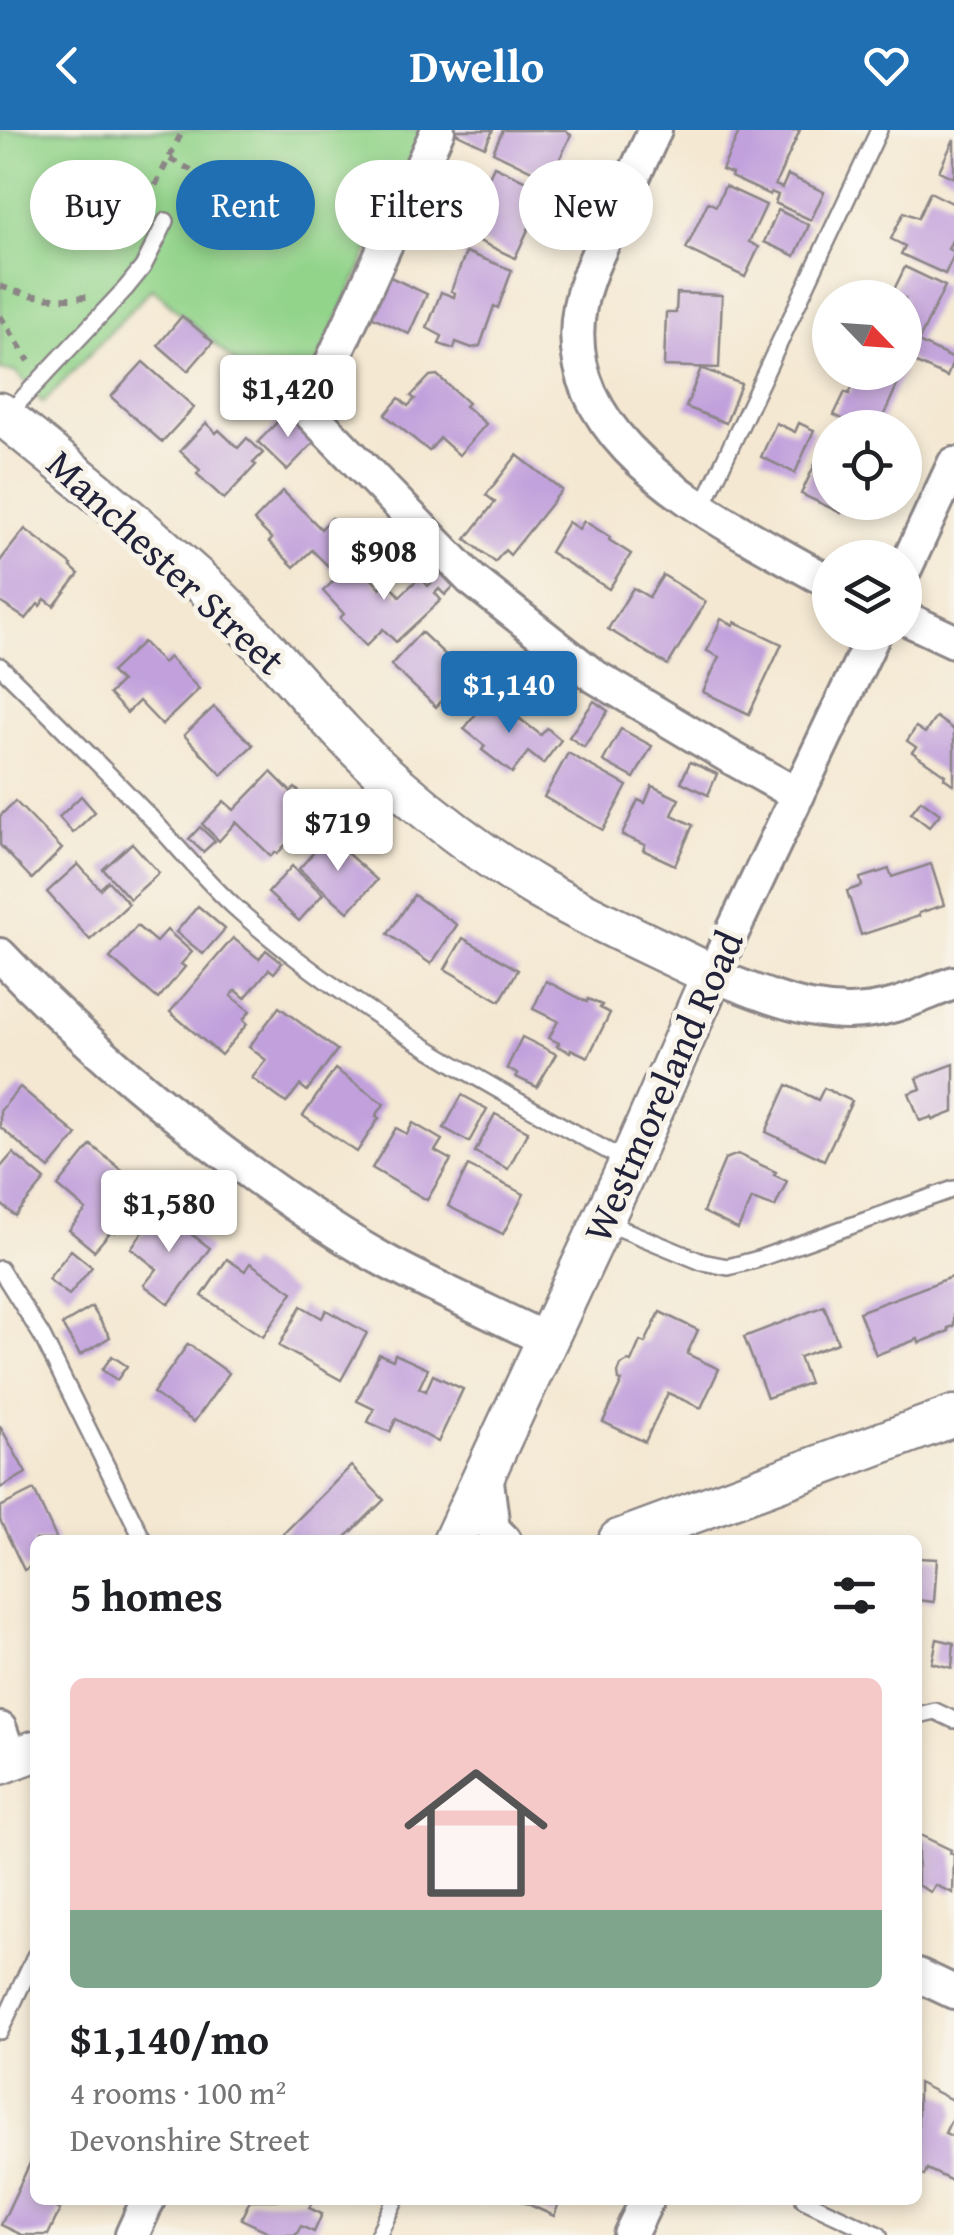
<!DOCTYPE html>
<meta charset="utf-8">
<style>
body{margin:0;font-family:"Gentium Book Plus",serif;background:#f6f6f6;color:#202124;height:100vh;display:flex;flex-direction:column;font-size:38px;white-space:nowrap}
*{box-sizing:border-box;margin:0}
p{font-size:32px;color:#757577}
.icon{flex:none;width:55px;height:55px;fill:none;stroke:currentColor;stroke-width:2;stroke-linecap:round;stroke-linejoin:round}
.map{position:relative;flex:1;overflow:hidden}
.details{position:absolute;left:30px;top:1405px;width:892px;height:670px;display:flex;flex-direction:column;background:#fff;border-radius:15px;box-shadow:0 5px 15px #0003}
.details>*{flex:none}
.banner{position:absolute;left:30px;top:30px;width:895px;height:90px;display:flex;gap:20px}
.needle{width:65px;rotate:115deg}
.buttons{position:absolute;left:812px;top:150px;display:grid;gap:20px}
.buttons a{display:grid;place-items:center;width:110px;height:110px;border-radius:50%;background:#fff;box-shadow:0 5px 15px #0003;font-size:50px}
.price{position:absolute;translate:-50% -85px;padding:0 22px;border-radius:10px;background:#fff;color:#222;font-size:32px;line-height:65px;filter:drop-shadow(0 2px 5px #0008)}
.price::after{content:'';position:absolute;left:50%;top:60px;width:30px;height:22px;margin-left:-15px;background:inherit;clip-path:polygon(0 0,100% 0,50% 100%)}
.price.on{background:#1f6fb2;color:#fff}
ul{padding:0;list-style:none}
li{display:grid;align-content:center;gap:20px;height:530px;padding:0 40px}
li+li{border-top:2px solid #e0e0e0}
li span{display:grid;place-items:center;height:310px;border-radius:15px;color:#555}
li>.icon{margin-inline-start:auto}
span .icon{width:180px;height:180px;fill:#fffc;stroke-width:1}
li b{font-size:42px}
h2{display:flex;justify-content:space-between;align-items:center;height:120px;padding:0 40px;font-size:42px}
.pill{padding:0 35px;border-radius:45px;background:#fff;box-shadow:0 5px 15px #0003;font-size:35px;line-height:90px}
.pill.on{background:#1f6fb2;color:#fff}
header{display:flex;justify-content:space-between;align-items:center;height:130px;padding:0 40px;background:#1f6fb2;color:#fff;font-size:45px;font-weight:800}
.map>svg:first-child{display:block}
</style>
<header><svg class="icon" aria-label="back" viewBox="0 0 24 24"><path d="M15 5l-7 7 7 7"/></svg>Dwello<svg class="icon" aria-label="heart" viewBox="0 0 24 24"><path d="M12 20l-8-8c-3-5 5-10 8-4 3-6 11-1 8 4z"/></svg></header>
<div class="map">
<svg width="954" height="2105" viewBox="0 0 954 2105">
<rect width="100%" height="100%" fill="#f7f3e8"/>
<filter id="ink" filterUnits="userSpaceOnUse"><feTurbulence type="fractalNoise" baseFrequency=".01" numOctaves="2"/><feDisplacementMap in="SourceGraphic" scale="20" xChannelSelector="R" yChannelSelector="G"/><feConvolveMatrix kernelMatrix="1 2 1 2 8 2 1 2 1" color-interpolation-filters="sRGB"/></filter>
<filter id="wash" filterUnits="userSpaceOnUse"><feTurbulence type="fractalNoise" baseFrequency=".0048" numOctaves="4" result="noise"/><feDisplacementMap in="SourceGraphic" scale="40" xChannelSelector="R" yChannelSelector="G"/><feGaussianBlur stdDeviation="2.25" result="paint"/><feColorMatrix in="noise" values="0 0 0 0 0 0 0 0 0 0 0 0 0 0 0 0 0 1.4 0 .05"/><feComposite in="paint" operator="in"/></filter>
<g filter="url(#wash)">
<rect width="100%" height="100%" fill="#f4e8d2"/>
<path fill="#93d48b" stroke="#5a7b63" stroke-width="2.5" d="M 0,0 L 424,0 L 294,285 L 152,158 L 43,273 L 16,242 L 0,240 Z"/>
<g id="blocks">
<g fill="#c1a0dc">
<path d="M 457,0 L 493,0 L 485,17 L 456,3 Z"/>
<path d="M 503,0 L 565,0 L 571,5 L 550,50 L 493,22 Z"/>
<path d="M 740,0 L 800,0 L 775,55 L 782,58 L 788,45 L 824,62 L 811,90 L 775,73 L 778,65 L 771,62 L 770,65 L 731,47 L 732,44 L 722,40 Z"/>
<path d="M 954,9 L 954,48 L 939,41 Z"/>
<path d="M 494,36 L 546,60 L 515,128 L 460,102 L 472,77 L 464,73 L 470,62 L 480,66 Z"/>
<path d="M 725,56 L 766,75 L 749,112 L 759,117 L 745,147 L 686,119 L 708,72 L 716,76 Z"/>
<path d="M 930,62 L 954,74 L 954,106 L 948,119 L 954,122 L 954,125 L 945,144 L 901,124 L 905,116 L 891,109 L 904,82 L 918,88 Z"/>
<path d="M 778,80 L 809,95 L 795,126 L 764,112 Z"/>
<path d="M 466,122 L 512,140 L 498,178 L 494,176 L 480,216 L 472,218 L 456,212 L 454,219 L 439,214 L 442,206 L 427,198 L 441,162 L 454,167 L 455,163 L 451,161 Z"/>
<path d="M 905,137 L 945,156 L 918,212 L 954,229 L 947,247 L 905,228 L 905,215 L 909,206 L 905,204 L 905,168 L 890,168 Z"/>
<path d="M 390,147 L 427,164 L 409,204 L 371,186 Z"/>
<path d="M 677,163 L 722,165 L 719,238 L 664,236 L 666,183 L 676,183 Z"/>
<path d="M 182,186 L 213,212 L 188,241 L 158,215 Z"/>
<path d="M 143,232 L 194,277 L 162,312 L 111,267 Z"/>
<path d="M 701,238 L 741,254 L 726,293 L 686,277 Z"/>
<path d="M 859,242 L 903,242 L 878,298 L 862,298 L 834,285 L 845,262 L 849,264 Z"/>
<path d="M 437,245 L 468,273 L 465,276 L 486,294 L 459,325 L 440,308 L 429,321 L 385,285 L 399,268 L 408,276 L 415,269 L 411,266 L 430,246 Z"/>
<path d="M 288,281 L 317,309 L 287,340 L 258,312 Z"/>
<path d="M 206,293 L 216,303 L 219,300 L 238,318 L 247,308 L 263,323 L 253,333 L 256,335 L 224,369 L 197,344 L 200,340 L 180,321 Z"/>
<path d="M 776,293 L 795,302 L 799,293 L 814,300 L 795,343 L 761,327 Z"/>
<path d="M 830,302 L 830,372 L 846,372 L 841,383 L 801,364 Z"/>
<path d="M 517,325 L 562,360 L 510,425 L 505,420 L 495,432 L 466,409 L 495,372 L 486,365 Z"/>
<path d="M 283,361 L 321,399 L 332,388 L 356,412 L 330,438 L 312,420 L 294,437 L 269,412 L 272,409 L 254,391 Z"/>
<path d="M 584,391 L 610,407 L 609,410 L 631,424 L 609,459 L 550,422 L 568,392 L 579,399 Z"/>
<path d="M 25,399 L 72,435 L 71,437 L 79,444 L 54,476 L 45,469 L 40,476 L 38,474 L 26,489 L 0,472 L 0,431 Z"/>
<path d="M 355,431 L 380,458 L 387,451 L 400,466 L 420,447 L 428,456 L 432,452 L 430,449 L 443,436 L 458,452 L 445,465 L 439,459 L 435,463 L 441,470 L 396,512 L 383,499 L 366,516 L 340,488 L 344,484 L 323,461 Z"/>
<path d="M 663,445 L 706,472 L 668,535 L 608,499 L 633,458 L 649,467 Z"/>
<path d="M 721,489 L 733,495 L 735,492 L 782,514 L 749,584 L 703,562 L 719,527 L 707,521 Z"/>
<path d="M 421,502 L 466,544 L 436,577 L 391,535 Z"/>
<path d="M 143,512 L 163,533 L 169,527 L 199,559 L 162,595 L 139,571 L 127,583 L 109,564 L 121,552 L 111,542 Z"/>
<path d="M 490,566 L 541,605 L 547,598 L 561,610 L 543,634 L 528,622 L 512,643 L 482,620 L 485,616 L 464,599 Z"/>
<path d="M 594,571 L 608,581 L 584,617 L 569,607 Z"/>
<path d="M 214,577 L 253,615 L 222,645 L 184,605 Z"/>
<path d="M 936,587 L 954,600 L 954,655 L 944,648 L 945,645 L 912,622 L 916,617 L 907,611 L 916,597 L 925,603 Z"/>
<path d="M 621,599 L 652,616 L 634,648 L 603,631 Z"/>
<path d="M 568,623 L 627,656 L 603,700 L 544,667 Z"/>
<path d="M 690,632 L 717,644 L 708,665 L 681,652 Z"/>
<path d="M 271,642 L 291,662 L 295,658 L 318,679 L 277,724 L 275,722 L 271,726 L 236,692 L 219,711 L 202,694 L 224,671 L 234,680 Z"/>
<path d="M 652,656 L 679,669 L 672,685 L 693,695 L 675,735 L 643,720 L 645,715 L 622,705 L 638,670 L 645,673 Z"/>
<path d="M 81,666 L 95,682 L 73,703 L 59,687 Z"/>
<path d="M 921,670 L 940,684 L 929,697 L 911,683 Z"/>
<path d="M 15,671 L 62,719 L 32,749 L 0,715 L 0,686 Z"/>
<path d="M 200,697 L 215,711 L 203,722 L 189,709 Z"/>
<path d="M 328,706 L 377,750 L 348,782 L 299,739 Z"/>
<path d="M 132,713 L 159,743 L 130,769 L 103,739 Z"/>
<path d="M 78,734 L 100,759 L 108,751 L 129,774 L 90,810 L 47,762 Z"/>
<path d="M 931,734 L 944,775 L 919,783 L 919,786 L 861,805 L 847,761 L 862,756 L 860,748 L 889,739 L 892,747 Z"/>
<path d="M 292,736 L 323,764 L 299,791 L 268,763 Z"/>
<path d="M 414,765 L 457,795 L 431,834 L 388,804 Z"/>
<path d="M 198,776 L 225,799 L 203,824 L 176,802 Z"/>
<path d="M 137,796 L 156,812 L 167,800 L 192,822 L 181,834 L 185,837 L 158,869 L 110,828 Z"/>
<path d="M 233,808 L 259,829 L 266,820 L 282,833 L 274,843 L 269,839 L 245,868 L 236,860 L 231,866 L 250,881 L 243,890 L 247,894 L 221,925 L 170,882 Z"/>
<path d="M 463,808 L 518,840 L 500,871 L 445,839 Z"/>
<path d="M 546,851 L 587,872 L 588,869 L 602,875 L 600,878 L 610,883 L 588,927 L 571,919 L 570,922 L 557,916 L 559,913 L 549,908 L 558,891 L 533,879 Z"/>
<path d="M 279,877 L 337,920 L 307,961 L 300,955 L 286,973 L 252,948 L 266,930 L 249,917 Z"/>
<path d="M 522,907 L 556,924 L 537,957 L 516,947 L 518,944 L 507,938 Z"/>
<path d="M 954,934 L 954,982 L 933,990 L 932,987 L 920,991 L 909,963 L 921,959 L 917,948 Z"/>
<path d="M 335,939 L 384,974 L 376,986 L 379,988 L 357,1022 L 303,986 Z"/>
<path d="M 787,955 L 818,970 L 824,958 L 852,971 L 824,1030 L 766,1002 Z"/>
<path d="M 20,957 L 77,1005 L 49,1039 L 0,997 L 0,981 Z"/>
<path d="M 462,965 L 487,979 L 469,1012 L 444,998 Z"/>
<path d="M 495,984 L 528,1001 L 508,1039 L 475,1022 Z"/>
<path d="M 413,993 L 442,1010 L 435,1021 L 451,1030 L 427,1070 L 372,1038 L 396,998 L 407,1004 Z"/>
<path d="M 91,1015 L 148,1061 L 114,1102 L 112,1100 L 94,1121 L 69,1100 L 86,1080 L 58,1056 Z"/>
<path d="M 13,1023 L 45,1050 L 15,1086 L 0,1073 L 0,1038 Z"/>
<path d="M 738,1024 L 776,1042 L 774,1045 L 787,1051 L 775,1077 L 752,1069 L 738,1099 L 703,1082 L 725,1029 Z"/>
<path d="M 468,1036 L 524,1064 L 503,1104 L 448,1076 Z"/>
<path d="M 159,1080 L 210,1118 L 169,1174 L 144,1155 L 157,1139 L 131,1118 Z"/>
<path d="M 71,1120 L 92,1137 L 69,1165 L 48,1149 Z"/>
<path d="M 227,1129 L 245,1141 L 250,1133 L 293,1162 L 263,1207 L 202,1166 Z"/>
<path d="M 954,1146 L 954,1196 L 948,1198 L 949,1201 L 919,1213 L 918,1209 L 876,1225 L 859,1182 Z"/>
<path d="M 301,1176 L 322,1188 L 326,1180 L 367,1203 L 341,1250 L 279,1216 Z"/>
<path d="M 824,1176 L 838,1213 L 799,1227 L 809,1253 L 767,1268 L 744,1207 Z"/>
<path d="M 92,1177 L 110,1207 L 80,1225 L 62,1195 Z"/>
<path d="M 660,1182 L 698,1200 L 687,1224 L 719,1239 L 701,1278 L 668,1263 L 645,1312 L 603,1292 L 622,1251 L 619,1250 L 618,1243 L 621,1235 L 628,1231 L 631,1232 L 640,1211 L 645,1213 Z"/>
<path d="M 188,1214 L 229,1243 L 194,1292 L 153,1263 Z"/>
<path d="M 379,1224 L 393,1230 L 395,1224 L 428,1239 L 419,1258 L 426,1261 L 433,1245 L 463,1259 L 438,1312 L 396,1289 L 390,1302 L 368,1292 L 374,1279 L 357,1271 Z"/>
<path d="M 112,1226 L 127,1236 L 117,1250 L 102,1240 Z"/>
<path d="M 0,1296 L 26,1343 L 0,1358 Z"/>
<path d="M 351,1336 L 384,1370 L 343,1410 L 277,1410 Z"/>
<path d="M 34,1360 L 57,1410 L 35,1410 L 35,1434 L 24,1440 L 0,1390 L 0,1377 Z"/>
<path d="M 918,1428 L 937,1429 L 934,1472 L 918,1470 Z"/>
<path d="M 937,1509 L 954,1513 L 952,1538 L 932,1533 Z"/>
<path d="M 918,1704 L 951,1720 L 950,1723 L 954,1725 L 953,1763 L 935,1755 L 931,1762 L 918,1755 Z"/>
<path d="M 918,1953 L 954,1971 L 954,1984 L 945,2003 L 954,2007 L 954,2052 L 927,2039 L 924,2046 L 918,2042 Z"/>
<path d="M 31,2031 L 35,2033 L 35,2070 L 61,2070 L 57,2079 L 60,2080 L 48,2105 L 22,2105 L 1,2095 Z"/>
<path d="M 250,2070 L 313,2070 L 309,2078 L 322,2084 L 314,2102 L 301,2096 L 296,2105 L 275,2105 L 241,2089 Z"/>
<path d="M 519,2070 L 560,2070 L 554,2086 Z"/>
</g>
</g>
</g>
<g filter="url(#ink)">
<use href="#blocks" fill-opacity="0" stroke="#8b8586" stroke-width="2.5"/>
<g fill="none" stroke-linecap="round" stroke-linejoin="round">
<defs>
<g id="service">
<path d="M 5,287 L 126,158 L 143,137 L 166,91"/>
<path d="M 701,380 L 879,0"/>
<path d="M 0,536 C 51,586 101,636 150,687 C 179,718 207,753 239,781 C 355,884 493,958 628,1032"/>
<path d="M 605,1092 L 702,1132 L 728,1137 L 755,1130 L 954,1059"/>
<path d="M 0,1139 L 42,1206 L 143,1410"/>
<path d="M 918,1585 L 935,1581 L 954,1590"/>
<path d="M 0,1901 L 35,1826"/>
<path d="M 804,2070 L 879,2105"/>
<path d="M 378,2105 L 395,2070"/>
</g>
<g id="minor">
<path d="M 438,0 L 309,282 L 471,449 L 594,546 L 730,627 L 798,665"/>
<path d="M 655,0 C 641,30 627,60 613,91 C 600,119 586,146 580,176 C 558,291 671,363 756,411 C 781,425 805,439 830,452"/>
<path d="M 905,439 L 954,334"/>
<path d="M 905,488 L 954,511"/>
<path d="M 875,502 L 712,845 C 773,868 828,895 895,875 C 915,869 934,860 954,853"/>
<path d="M 0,825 C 75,904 159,976 248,1041 C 293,1074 339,1106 389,1133 C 440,1160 494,1184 547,1210"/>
<path d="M 486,1343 L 493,1399 L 504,1410"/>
<path d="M 0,1599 L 11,1630"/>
<path d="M 918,1845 L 954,1862"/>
<path d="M 132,2105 L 148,2070"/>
<path d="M 630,2105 L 647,2070"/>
</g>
<g id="tertiary">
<path d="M 0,283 C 73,342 146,401 215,465 C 279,527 331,599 399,657 C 442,694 493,732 541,760 C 596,791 655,817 712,845 L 630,1032 L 454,1410"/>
<path d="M 619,1410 L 954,1286"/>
<path d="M 0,1634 L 35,1621"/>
</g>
</defs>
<use href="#service" stroke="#8b8586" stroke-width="20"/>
<use href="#minor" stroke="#8b8586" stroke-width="38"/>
<use href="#tertiary" stroke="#8b8586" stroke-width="45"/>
<g stroke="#8b8586" stroke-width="6" stroke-dasharray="8 8" stroke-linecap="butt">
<path d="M 170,29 L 295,95"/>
<path d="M 141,84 L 183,0"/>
<path d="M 0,156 C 32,168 53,170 87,167"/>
<path d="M 0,186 L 29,231"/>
</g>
<use href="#service" stroke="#fff" stroke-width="15"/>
<use href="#minor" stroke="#fff" stroke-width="32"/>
<use href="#tertiary" stroke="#fff" stroke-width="40"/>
</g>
</g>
<g text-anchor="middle" stroke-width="10" stroke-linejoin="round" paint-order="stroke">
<g font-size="40" fill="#22223b" stroke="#f7f3e8">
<text transform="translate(166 432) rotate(43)" y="14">Manchester Street</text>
<text transform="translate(663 956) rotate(-66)" y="14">Westmoreland Road</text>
</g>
</g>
</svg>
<div class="buttons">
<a><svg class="needle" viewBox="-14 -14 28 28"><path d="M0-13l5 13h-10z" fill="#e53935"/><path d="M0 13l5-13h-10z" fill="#757577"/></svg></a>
<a><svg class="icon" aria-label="locate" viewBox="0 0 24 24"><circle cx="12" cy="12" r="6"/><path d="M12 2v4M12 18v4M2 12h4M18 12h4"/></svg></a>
<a><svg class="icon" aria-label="layers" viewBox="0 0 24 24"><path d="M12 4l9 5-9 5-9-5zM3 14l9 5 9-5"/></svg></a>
</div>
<b class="price" style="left:288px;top:310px">$1,420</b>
<b class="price" style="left:384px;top:473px">$908</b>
<b class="price on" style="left:509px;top:606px">$1,140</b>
<b class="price" style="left:338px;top:744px">$719</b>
<b class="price" style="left:169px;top:1125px">$1,580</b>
<div class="banner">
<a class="pill">Buy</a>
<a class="pill on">Rent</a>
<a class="pill">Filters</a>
<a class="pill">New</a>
</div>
<section class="details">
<h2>5 homes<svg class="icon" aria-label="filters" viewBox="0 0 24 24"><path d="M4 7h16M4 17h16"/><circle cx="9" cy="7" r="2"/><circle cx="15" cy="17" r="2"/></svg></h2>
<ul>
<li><span style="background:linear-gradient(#f6c9c9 75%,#7fa58c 0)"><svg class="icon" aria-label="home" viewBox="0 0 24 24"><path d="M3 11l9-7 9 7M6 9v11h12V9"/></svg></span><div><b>$1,140/mo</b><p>4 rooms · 100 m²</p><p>Devonshire Street</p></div></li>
</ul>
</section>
</div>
